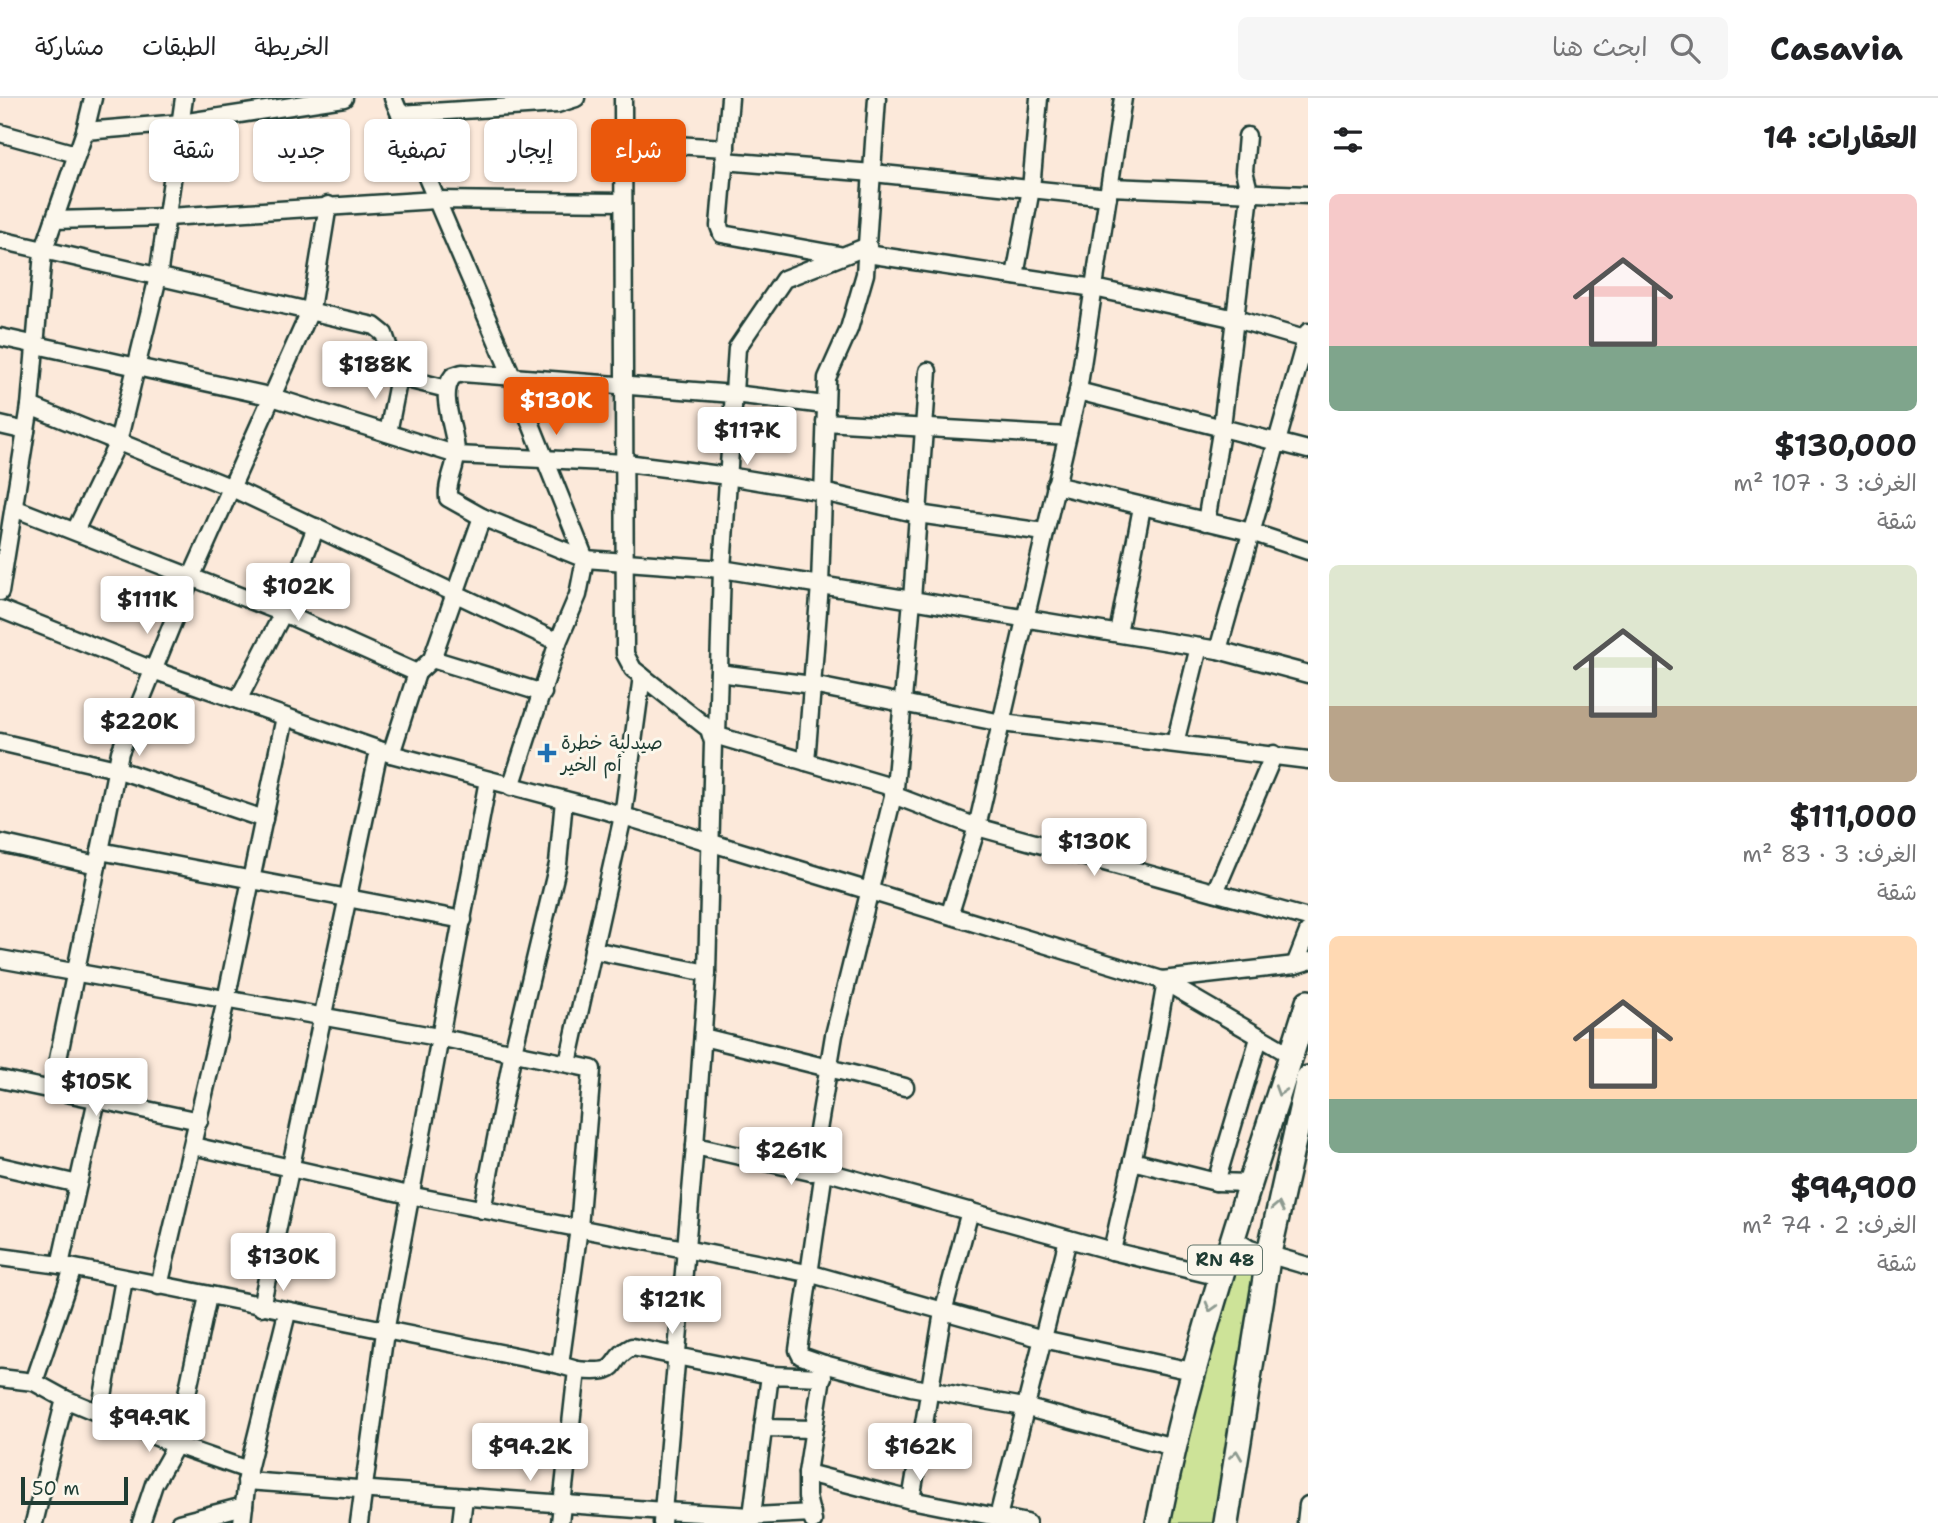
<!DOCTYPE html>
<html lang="ar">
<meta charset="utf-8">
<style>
body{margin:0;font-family:"Shantell Sans","Playpen Sans Arabic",sans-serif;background:#f6f6f6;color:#202124;direction:rtl;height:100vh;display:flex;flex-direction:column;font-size:26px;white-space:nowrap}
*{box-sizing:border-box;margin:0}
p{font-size:23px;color:#757577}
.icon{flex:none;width:38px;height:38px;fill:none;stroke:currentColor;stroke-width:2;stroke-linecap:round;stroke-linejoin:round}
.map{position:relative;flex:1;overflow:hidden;direction:ltr}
.sheet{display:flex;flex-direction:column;background:#fff;width:630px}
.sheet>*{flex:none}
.hud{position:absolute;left:21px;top:21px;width:665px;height:63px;direction:rtl;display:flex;gap:14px}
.scale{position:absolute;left:21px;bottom:18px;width:107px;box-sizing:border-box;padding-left:7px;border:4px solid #1f3d34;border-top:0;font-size:19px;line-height:24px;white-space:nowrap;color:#1f3d34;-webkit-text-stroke:5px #fbf7ec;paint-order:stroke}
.price{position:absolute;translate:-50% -60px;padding:0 16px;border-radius:7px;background:#fff;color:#222;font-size:23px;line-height:46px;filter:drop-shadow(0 2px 4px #0008)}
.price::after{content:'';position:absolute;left:50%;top:42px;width:21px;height:16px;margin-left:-10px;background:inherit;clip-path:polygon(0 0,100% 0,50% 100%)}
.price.current{background:#ea580c;color:#fff}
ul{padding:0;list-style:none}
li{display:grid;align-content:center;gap:14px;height:371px;padding:0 21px}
li span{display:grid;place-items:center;height:217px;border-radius:10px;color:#555}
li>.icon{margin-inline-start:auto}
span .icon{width:126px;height:126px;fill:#fffc;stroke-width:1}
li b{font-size:30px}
h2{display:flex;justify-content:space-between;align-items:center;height:84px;padding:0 21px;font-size:30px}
.chip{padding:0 24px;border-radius:10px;background:#fff;box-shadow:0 2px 5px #0004;font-size:24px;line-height:63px}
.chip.current{background:#ea580c;color:#fff}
header{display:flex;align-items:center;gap:42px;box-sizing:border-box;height:98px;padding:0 35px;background:#fff;border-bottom:2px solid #e0e0e0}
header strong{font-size:33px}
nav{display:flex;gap:38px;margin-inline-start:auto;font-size:24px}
.search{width:490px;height:63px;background:#f6f6f6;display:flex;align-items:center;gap:18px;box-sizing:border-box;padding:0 24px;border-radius:10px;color:#757577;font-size:26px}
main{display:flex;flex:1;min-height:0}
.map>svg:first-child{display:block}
</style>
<header>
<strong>Casavia</strong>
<div class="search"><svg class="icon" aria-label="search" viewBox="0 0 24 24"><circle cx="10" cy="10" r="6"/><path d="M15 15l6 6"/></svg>ابحث هنا</div>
<nav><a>الخريطة</a><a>الطبقات</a><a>مشاركة</a></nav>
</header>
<main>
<section class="sheet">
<h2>العقارات: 14<svg class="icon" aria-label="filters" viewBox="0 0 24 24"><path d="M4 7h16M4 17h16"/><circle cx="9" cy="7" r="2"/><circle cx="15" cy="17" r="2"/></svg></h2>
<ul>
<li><span style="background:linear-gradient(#f6c9c9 70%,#7fa58c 0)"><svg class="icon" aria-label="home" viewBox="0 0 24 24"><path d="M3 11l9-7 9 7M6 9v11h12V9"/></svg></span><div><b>$130,000</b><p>الغرف: 3 · 107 m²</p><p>شقة</p></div></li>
<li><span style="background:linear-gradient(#dfe7d0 65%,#b9a48a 0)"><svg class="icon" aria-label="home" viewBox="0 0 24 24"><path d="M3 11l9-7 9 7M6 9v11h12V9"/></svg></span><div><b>$111,000</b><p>الغرف: 3 · 83 m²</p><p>شقة</p></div></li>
<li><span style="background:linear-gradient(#ffd9b3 75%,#7fa58c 0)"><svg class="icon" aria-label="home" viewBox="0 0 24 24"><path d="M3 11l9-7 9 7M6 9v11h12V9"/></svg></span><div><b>$94,900</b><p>الغرف: 2 · 74 m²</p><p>شقة</p></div></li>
</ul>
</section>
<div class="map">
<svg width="1308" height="1425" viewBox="0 0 1308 1425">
<rect width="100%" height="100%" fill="#fce9da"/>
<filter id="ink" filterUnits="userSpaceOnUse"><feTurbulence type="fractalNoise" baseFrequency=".0143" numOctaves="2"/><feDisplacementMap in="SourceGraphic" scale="14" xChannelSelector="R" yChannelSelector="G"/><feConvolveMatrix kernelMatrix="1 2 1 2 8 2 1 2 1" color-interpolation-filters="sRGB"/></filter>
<g filter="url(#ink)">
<path fill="#cde398" stroke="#769066" stroke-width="2" d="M 1234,1154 L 1256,1158 L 1217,1425 L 1167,1425 Z"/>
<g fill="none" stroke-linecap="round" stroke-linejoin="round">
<defs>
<g id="minor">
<path d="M 393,0 L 511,276 L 585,461 L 578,497 L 558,544 L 511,689"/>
<path d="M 623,0 L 625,556 L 633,571 L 709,631 L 713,644 L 707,875 L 695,1048"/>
<path d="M 730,0 L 719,128 L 722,136 L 839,157"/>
<path d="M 400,16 L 557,6 L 576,0"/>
<path d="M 85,33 L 181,25 L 344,0"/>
<path d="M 0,35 L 76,56"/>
<path d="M 623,44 L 726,50"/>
<path d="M 724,63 L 873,75 L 1108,99"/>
<path d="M 1110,89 L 1308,97"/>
<path d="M 54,122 L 168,119 L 436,102 L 623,104"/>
<path d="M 0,142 L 374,228 L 384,236 L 399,279 L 447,291"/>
<path d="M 867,156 L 1094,190 L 1236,221 L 1308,242"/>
<path d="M 1015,178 L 1031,91 L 1039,0"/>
<path d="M 0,239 L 269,298 L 457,357 L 626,365 L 728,378 L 823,394 L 918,416 L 1044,434"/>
<path d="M 1078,293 L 1308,352"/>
<path d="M 825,307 L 734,296 L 462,275 L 453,278 C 437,297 457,333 456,356 C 456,371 446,384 448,400 L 482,419 L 585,461 L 722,471 L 1218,552 L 1308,576"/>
<path d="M 30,308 L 232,390 L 558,544"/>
<path d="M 825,324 L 1067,338"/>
<path d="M 0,327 L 26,333"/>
<path d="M 388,335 L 399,279"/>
<path d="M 1055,387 L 1251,434 L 1308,453"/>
<path d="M 14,410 L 283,515 L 417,575 L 391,656"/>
<path d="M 1206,424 L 1222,328 L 1250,97 L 1244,73 L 1247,38"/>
<path d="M 75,433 L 118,344 L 158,179 L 184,0"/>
<path d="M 0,494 L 30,308 L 43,154 L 85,33 L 93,0"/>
<path d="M 0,511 L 153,572 L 391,656 L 607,713 L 1162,882 L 1291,957"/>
<path d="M 1118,535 L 1142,409"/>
<path d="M 1218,552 L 1308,234"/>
<path d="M 432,561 L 543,595"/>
<path d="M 417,575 L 432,561 L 482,419"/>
<path d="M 719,575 L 812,587 L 1002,625 L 1308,662"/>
<path d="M 238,602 L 283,515 L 316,429"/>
<path d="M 711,636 L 895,690"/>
<path d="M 717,638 L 722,471 L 737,250 L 784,181 L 868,148"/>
<path d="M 0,644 L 116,671 L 264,721"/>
<path d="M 1175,645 L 1199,549"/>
<path d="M 806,664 L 820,487 L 827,280 L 849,231 L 865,176 L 877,0"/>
<path d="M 893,697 L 977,729 L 1308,820"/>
<path d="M 0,745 L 97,767"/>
<path d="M 100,753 L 463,822"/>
<path d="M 1215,794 L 1274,656"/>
<path d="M 950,815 L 977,729 L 1078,293 L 1123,0"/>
<path d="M 593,852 L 707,875"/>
<path d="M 0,861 L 438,939 L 592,971 L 579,1130 L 560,1267 L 577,1272 L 560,1425"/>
<path d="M 1295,867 L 1308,834"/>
<path d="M 1162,882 L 1295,867 L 1308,863"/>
<path d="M 703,939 L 905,989"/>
<path d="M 568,965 L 623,718 L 642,578"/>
<path d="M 0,981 L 199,1023"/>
<path d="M 52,991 L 120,654 L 190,482 L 311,211 L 328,107"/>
<path d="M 193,1048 L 409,1097 L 812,1176 L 1043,1241 L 1192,1273"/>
<path d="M 1132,1063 L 1216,1084 L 1259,940"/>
<path d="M 0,1068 L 78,1086"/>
<path d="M 811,1074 L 834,937 L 895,690 L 912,502 L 928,273"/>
<path d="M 1216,1084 L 1250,1085"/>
<path d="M 482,1112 L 513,954 L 558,766 L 564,702"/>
<path d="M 1232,1140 L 1250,1151 L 1308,1168"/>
<path d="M 1112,1153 L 1142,1019 L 1166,884"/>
<path d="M 0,1159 L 60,1167 L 560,1267"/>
<path d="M 60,1167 L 97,1001"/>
<path d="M 159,1188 L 226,902 L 285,619"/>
<path d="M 261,1209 L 379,652"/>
<path d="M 824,1266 L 911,1289 L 1024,1309 L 1173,1349"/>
<path d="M 577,1272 C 627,1277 604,1263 632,1249 L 770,1277"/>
<path d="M 0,1280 L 34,1284 L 65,1301 L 34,1425"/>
<path d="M 34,1284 L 73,1170"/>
<path d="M 65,1301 L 176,1347 L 248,1372"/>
<path d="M 100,1315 L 124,1181"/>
<path d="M 763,1330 L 814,1331"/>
<path d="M 807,1375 L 911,1402 L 1027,1425"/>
<path d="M 246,1383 L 664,1413 L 752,1418 L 812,1415"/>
<path d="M 911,1402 L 943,1214 L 970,1113"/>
<path d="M 998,1419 L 1068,1141"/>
<path d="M 813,1423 L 807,1399 L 807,1375 L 824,1266 L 801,1258 L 798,1252 L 824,1073"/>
<path d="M 141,1425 L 154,1386 L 176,1347 L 208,1198"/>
<path d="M 179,1425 L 244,1408"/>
<path d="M 242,1425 L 248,1372 L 287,1215"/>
<path d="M 359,1425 L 385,1234 L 488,682"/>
<path d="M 461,1425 L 464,1400"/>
<path d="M 662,1425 L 695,1048 L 811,1074 L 824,1073 L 1112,1153 L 1220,1179"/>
<path d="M 751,1425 L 770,1277 L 823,1279"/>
<path d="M 1306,1425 L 1308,1407"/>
</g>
<g id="highway">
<path d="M 1158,1425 C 1193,1247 1254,1077 1308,904"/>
<path d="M 1226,1425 L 1269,1155 L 1308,980"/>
</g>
</defs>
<use href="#minor" stroke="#1f3d34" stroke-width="21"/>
<use href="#highway" stroke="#1f3d34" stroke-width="28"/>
<use href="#minor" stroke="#fbf7ec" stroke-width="16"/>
<use href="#highway" stroke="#fbf7ec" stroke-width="23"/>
</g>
<defs><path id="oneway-chevron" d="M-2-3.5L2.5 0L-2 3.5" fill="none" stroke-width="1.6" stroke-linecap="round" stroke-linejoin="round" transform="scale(1.75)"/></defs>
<g stroke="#8d9a90">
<use href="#oneway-chevron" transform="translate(1280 993) rotate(108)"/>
<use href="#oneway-chevron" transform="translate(1278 1109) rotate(-78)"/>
<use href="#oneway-chevron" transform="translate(1211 1209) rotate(106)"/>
<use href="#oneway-chevron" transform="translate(1236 1357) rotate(-82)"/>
</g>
</g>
<path fill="#1f6fb2" stroke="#fbf7ec" stroke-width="2.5" d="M543.5 644.5h7v7h7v7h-7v7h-7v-7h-7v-7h7z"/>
<g text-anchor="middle" stroke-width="6" stroke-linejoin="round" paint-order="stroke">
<rect fill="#fbf7ec" stroke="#61756b" stroke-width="2" x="1188" y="1147.5" width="74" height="29" rx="5"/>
<g font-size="18" font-weight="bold" fill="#1f3d34">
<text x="1225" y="1168">RN 48</text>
</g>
<g font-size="19" fill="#1f3d34" stroke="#fbf7ec" text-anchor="start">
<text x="561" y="651">صيدلية خطرة<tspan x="561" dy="22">أم الخير</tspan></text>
</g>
</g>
</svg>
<div class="scale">50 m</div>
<b class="price" style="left:375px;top:303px">$188K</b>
<b class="price current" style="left:556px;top:339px">$130K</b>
<b class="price" style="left:747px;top:369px">$117K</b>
<b class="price" style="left:298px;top:525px">$102K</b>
<b class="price" style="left:147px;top:538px">$111K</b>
<b class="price" style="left:139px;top:660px">$220K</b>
<b class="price" style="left:1094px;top:780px">$130K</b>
<b class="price" style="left:96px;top:1020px">$105K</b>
<b class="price" style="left:791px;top:1089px">$261K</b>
<b class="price" style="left:283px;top:1195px">$130K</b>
<b class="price" style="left:672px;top:1238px">$121K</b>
<b class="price" style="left:149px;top:1356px">$94.9K</b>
<b class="price" style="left:530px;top:1385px">$94.2K</b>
<b class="price" style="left:920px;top:1385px">$162K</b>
<div class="hud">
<a class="chip current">شراء</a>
<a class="chip">إيجار</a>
<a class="chip">تصفية</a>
<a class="chip">جديد</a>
<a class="chip">شقة</a>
</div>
</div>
</main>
